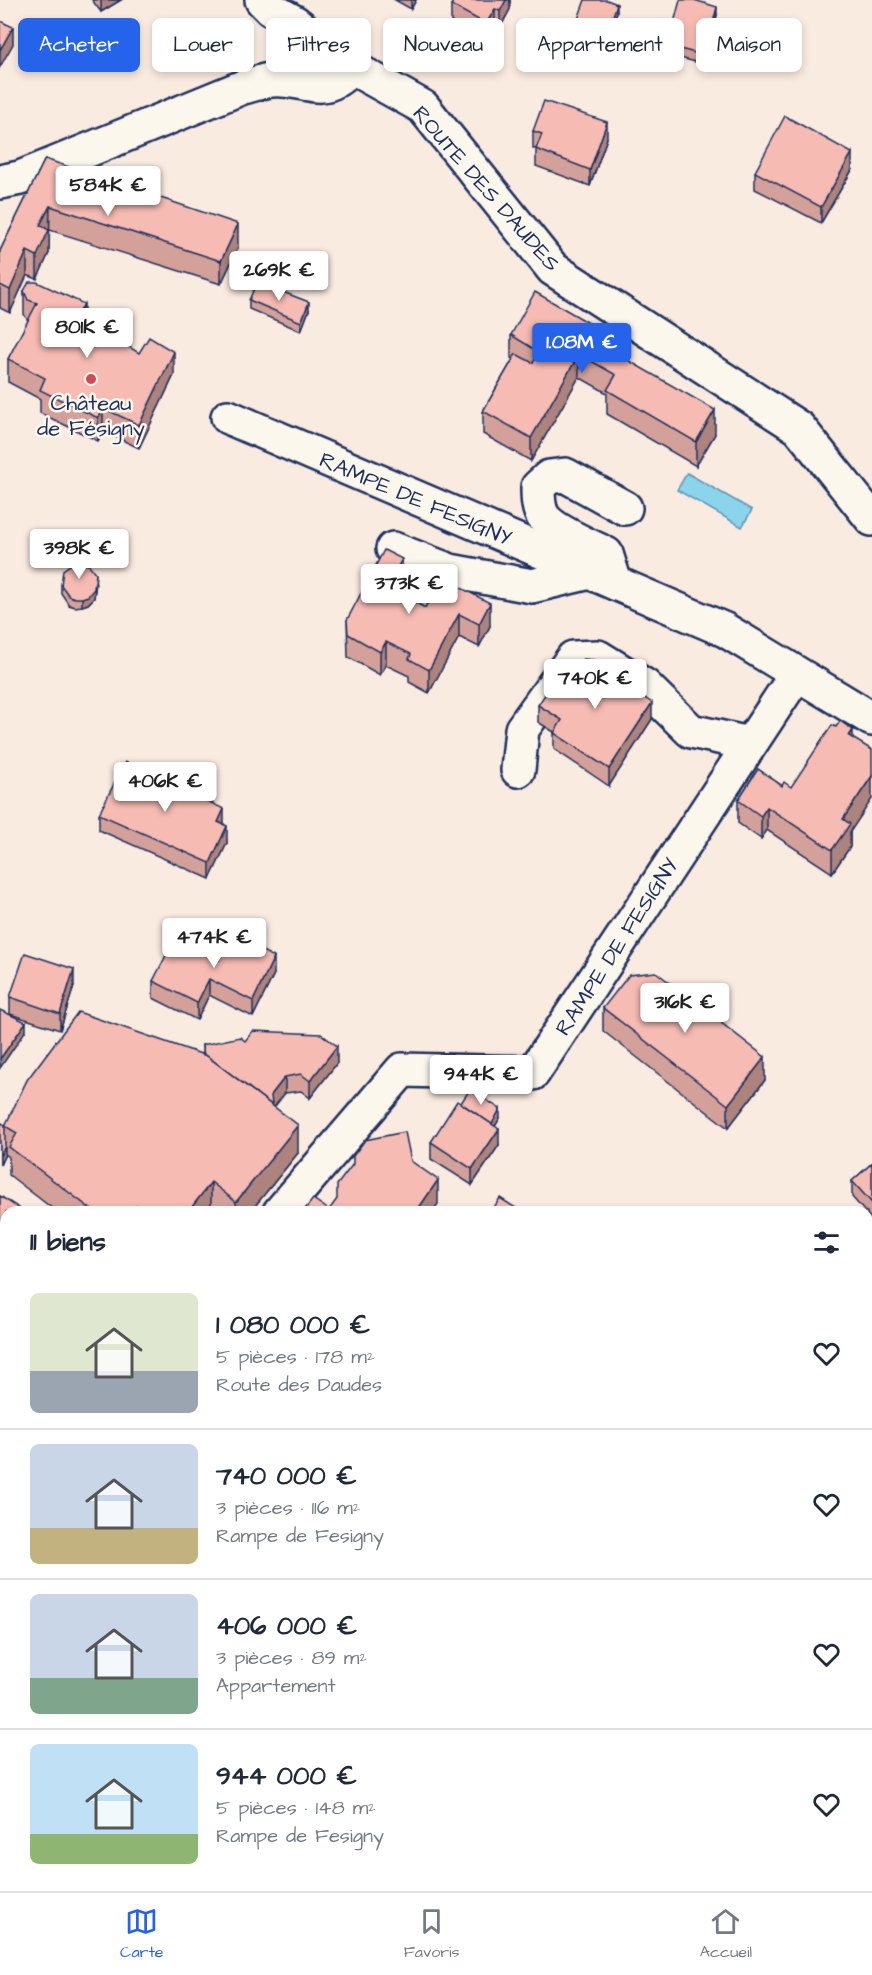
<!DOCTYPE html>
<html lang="fr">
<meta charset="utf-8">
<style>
body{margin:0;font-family:"Architects Daughter",sans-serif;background:#f6f6f7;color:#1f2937;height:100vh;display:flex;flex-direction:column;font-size:22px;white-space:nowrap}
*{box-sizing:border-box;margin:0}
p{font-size:20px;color:#747a83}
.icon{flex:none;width:33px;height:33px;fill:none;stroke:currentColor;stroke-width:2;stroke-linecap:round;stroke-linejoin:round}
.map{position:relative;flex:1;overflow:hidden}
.details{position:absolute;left:0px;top:1206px;width:873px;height:686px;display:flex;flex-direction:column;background:#fff;border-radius:18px 18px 0 0;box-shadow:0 3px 9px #0003}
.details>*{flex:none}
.guide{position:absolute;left:18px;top:18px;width:837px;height:54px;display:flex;gap:12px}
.price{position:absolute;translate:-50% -51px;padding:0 14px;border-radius:6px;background:#fff;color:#222;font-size:20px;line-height:39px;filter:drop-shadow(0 2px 3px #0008)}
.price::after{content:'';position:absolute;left:50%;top:36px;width:18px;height:14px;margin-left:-9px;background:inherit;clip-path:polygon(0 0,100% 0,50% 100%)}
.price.current{background:#2563eb;color:#fff}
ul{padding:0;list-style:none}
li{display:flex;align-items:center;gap:18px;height:150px;padding:0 30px}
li+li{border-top:2px solid #e0e1e3}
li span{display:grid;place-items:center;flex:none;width:168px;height:120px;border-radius:9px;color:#555}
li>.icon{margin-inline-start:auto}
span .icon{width:72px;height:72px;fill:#fffc;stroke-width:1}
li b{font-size:26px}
h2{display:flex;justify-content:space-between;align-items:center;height:72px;padding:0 30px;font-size:26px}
.pill{padding:0 21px;border-radius:9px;background:#fff;box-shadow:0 3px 9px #0003;font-size:21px;line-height:54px}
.pill.current{background:#2563eb;color:#fff}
.dock{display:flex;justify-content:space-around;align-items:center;height:84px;border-top:2px solid #e0e1e3;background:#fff;font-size:16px;color:#747a83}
.dock a{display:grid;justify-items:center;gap:3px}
.dock .current{color:#2563eb}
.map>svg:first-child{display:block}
</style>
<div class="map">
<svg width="872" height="1891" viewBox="0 0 872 1891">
<rect width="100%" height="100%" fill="#faebe1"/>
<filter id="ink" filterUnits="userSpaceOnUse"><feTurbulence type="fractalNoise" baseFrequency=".0167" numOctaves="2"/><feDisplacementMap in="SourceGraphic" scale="12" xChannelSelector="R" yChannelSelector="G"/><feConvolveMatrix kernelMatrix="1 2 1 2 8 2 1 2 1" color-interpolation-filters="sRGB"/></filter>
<g filter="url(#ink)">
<path fill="#8bd5ec" stroke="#5e93b3" stroke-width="1.5" d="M 687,473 L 752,510 L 742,527 L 677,490 Z"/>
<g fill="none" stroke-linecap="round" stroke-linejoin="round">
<defs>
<g id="minor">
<path d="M 262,0 L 271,9 L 294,22 L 351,67 L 423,107 L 553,269 L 799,428 L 872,519"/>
<path d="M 0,182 L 20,178 L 243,87 C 252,85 262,81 271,80 C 306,76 322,101 351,67"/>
<path d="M 228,417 L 725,630 L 872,719"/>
<path d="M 393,549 L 450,571 L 532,586 L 590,572"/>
<path d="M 615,583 L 606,554 C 590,546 556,532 545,519 C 538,511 538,497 538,487 L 549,477 L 565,475 L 625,508"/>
<path d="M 518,770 L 522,729 L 573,658 L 598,657 L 645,686 L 691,731 L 750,744"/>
<path d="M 280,1212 L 402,1070 L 533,1073 L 796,675"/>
<path d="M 867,1758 L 872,1761"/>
<path d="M 863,1891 L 872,1881"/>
</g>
<g id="major">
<path d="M 0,1369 L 6,1373"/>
<path d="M 661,1886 L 668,1891"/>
</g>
</defs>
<use href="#minor" stroke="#1b2f5e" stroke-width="38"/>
<use href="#major" stroke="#1b2f5e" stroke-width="38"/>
<use href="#minor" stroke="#fbf7ec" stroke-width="33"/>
<use href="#major" stroke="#fbf7ec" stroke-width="33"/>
</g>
<g fill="#d4a19a" stroke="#1b2f5e" stroke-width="1.5">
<path d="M 92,0 L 121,0 L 101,12 Z"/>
<path d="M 395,0 L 416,0 L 411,9 Z"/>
<path d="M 510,0 L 510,9 L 500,28 L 495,25 L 486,41 L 451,22 L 451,5 Z"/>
<path d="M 617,12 L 603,54 L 572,44 L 572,35 Z"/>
<path d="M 717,15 L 715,24 L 731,37 L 723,69 L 668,55 L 668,46 Z"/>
<path d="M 533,131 L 607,138 L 590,186 L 536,166 L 536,149 L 533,148 Z"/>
<path d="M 45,159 L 238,248 L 221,284 L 50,230 L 49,231 L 49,253 L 37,279 L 27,275 L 10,313 L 0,308 L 0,251 Z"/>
<path d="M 852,170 L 821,223 L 755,189 L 755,172 Z"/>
<path d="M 24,291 L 84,320 L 174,375 L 139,448 L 103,431 L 98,441 L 40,413 L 40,399 L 8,382 L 8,359 L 28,321 L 24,314 Z"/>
<path d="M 249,300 L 309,310 L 301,331 L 249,309 Z"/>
<path d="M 511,335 L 622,357 L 715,434 L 696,466 L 607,414 L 607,393 L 579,377 L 531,461 L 483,434 L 483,411 L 513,359 L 511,358 Z"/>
<path d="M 402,582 L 400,586 L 411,600 L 425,608 L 435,588 L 490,626 L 479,647 L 459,637 L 429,693 L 409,682 L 409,676 L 386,665 L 380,675 L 348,657 L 347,620 Z"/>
<path d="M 96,583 L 94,598 L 88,604 L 82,606 L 75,607 L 69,605 L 61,593 L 61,585 Z"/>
<path d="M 604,670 L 652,719 L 609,786 L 554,749 L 554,732 L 538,722 L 538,705 L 574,672 Z"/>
<path d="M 758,769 L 850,832 L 850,847 L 832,873 L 767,830 L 761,839 L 738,823 L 738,800 Z"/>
<path d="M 99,814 L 224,825 L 227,843 L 210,879 L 99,830 Z"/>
<path d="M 219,960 L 274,974 L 253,1017 L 209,995 L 197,1020 L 153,998 L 153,981 Z"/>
<path d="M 74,986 L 60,1030 L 10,1014 L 10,997 Z"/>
<path d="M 603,1008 L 765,1080 L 728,1128 L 603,1031 Z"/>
<path d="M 245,1041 L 337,1063 L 310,1098 L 301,1091 L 285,1093 L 274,1107 L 298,1153 L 250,1212 L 212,1212 L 211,1211 L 210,1212 L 57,1212 L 9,1175 L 9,1157 L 5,1154 L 0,1165 L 0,1128 L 5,1125 L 202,1054 L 202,1045 Z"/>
<path d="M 461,1103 L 500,1118 L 495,1126 L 499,1145 L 472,1185 L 431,1159 L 431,1142 Z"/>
<path d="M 872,1163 L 872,1220 L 867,1214 L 867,1212 L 865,1212 L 852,1197 L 852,1181 Z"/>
<path d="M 0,1196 L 6,1212 L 6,1286 L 0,1282 Z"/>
<path d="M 872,1603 L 872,1668 L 867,1665 L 867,1614 L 872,1616 Z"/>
<path d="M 115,1886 L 156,1886 L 151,1891 L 122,1891 Z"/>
<path d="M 398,1886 L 628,1886 L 634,1891 L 404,1891 Z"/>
<path d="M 699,1886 L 807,1886 L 807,1891 L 700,1891 L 699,1890 Z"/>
</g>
<g fill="#ac837d" stroke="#1b2f5e" stroke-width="1.5">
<path d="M 101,0 L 121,0 L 101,12 Z"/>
<path d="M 411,0 L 416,0 L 411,9 Z"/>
<path d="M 506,0 L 510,0 L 510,9 L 500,28 L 500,11 Z"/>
<path d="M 617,4 L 617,12 L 603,54 L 603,46 Z"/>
<path d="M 717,7 L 717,15 L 713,32 L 713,23 Z"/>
<path d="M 495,9 L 495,25 L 486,41 L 486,24 Z"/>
<path d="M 13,27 L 13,44 L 0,67 L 0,50 Z"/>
<path d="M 731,28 L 731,37 L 723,69 L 723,60 Z"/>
<path d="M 607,122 L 607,138 L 590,186 L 590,170 Z"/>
<path d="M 852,153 L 852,170 L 821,223 L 821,207 Z"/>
<path d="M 50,206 L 49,253 L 37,279 L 37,256 L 40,225 Z"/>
<path d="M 238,224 L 238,248 L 221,284 L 221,261 Z"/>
<path d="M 27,251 L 27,275 L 10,313 L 10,290 Z"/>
<path d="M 309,302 L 309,310 L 301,331 L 301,322 Z"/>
<path d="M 84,304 L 84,327 L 77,316 Z"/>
<path d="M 622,342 L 622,365 L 615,353 Z"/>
<path d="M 174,352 L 174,375 L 139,448 L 139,425 Z"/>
<path d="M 579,354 L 579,377 L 531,461 L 531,438 Z"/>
<path d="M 103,408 L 103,431 L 98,441 L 98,418 Z"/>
<path d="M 715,410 L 715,434 L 696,466 L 696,442 Z"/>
<path d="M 402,559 L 402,582 L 390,604 L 390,581 Z"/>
<path d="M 96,574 L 94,598 L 88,604 L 82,606 L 82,598 Z"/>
<path d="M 411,591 L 411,614 L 407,598 Z"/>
<path d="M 490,603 L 490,626 L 479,647 L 479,624 Z"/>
<path d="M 459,614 L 459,637 L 429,693 L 429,670 Z"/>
<path d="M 386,642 L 386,665 L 380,675 L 380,652 Z"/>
<path d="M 652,703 L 652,719 L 609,786 L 609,769 Z"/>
<path d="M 853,730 L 853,753 L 849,736 Z"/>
<path d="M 872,776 L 872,799 L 850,832 L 850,847 L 832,873 L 832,850 L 843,819 Z"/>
<path d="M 767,807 L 767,830 L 761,839 L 761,816 Z"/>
<path d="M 224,809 L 224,825 L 218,822 Z"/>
<path d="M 227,826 L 227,843 L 210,879 L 210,863 Z"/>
<path d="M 274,957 L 274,974 L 253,1017 L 253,1001 Z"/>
<path d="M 74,969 L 74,986 L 60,1030 L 60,1014 Z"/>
<path d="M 209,979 L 209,995 L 197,1020 L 197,1003 Z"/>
<path d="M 26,1022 L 26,1030 L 0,1068 L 0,1059 Z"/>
<path d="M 337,1046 L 337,1063 L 310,1098 L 310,1081 Z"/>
<path d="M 765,1057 L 765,1080 L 728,1128 L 728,1105 Z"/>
<path d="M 285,1077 L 285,1093 L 272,1110 L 271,1095 Z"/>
<path d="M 500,1109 L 500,1118 L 488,1138 L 488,1130 Z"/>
<path d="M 298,1125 L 298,1153 L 250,1212 L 236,1212 L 236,1202 Z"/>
<path d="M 499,1129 L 499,1145 L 472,1185 L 472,1169 Z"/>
<path d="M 5,1146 L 5,1154 L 0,1165 L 0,1156 Z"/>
<path d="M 438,1180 L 438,1204 L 432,1212 L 416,1212 Z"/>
<path d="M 211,1182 L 211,1211 L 210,1212 L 188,1212 Z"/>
<path d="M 872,1830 L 872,1846 L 867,1852 L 867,1836 Z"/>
<path d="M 142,1886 L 156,1886 L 151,1891 L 139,1891 L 139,1889 Z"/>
<rect x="420" y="1886" width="12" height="5"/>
<rect x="443" y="1886" width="8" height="5"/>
<path d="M 802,1886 L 807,1886 L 807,1891 L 797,1891 Z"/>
</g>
<g fill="#f6bbb3" stroke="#1b2f5e" stroke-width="1.5">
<path d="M 454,0 L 506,0 L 500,11 L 495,9 L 486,24 L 451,5 Z"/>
<path d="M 585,0 L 607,0 L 617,4 L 603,46 L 572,35 Z"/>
<path d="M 680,0 L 694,0 L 717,7 L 713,23 L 731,28 L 723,60 L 668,46 Z"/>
<path d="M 0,21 L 13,27 L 0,50 Z"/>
<path d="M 544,101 L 607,122 L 590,170 L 536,149 L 542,134 L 533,131 Z"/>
<path d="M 785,116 L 852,153 L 821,207 L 755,172 Z"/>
<path d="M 45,159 L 238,224 L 221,261 L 50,206 L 40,225 L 49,230 L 37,256 L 27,251 L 10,290 L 0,285 L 0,251 Z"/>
<path d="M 29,282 L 37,282 L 84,304 L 77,316 L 139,353 L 149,337 L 174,352 L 139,425 L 103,408 L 98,418 L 40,390 L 45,378 L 8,359 L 37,303 L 28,300 L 24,291 Z"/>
<path d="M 257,282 L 309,302 L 301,322 L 249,300 Z"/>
<path d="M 535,292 L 622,342 L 615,353 L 715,410 L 696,442 L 607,390 L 616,375 L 579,354 L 531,438 L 483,411 L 516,354 L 533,363 L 539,352 L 511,335 Z"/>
<path d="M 384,550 L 402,559 L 390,581 L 411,591 L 407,598 L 425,608 L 435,588 L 445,593 L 450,582 L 490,603 L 479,624 L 459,614 L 429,670 L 409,659 L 411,654 L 386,642 L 380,652 L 348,634 L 347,620 Z"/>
<path d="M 74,562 L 89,565 L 96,574 L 94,589 L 88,596 L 82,598 L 75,598 L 69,596 L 61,585 L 63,570 Z"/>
<path d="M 583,659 L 595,660 L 604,670 L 652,703 L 609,769 L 554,733 L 562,720 L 538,705 L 564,666 L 574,672 L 575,667 Z"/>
<path d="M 840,721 L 853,730 L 849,736 L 872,750 L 872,776 L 843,819 L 850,824 L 832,850 L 767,807 L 761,816 L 738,800 L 758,769 L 782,786 L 784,782 L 791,787 L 832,725 L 836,727 Z"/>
<path d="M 125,762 L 224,809 L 218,822 L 227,826 L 210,863 L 99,814 Z"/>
<path d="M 231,935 L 274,957 L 253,1001 L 209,979 L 197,1003 L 153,981 L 175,938 L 219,960 Z"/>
<path d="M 25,953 L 74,969 L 60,1014 L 10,997 Z"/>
<path d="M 656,972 L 765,1057 L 728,1105 L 603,1008 L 629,975 Z"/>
<path d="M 0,1010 L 26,1022 L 0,1059 Z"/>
<path d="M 78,1012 L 207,1056 L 298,1125 L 236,1202 L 211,1182 L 188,1212 L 143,1212 L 136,1206 L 131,1212 L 95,1212 L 9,1147 L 17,1133 L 5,1126 L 27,1080 Z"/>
<path d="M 253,1031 L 321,1034 L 337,1046 L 310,1081 L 301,1074 L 285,1077 L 271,1095 L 272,1105 L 207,1056 L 204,1055 L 202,1045 L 240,1037 L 245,1041 Z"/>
<path d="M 470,1089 L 500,1109 L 492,1124 L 461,1103 Z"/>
<path d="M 457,1101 L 499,1129 L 472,1169 L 431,1142 Z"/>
<path d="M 2,1123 L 5,1125 L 5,1146 L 0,1156 L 0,1128 Z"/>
<path d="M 405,1132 L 411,1161 L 438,1180 L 416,1212 L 303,1212 L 313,1199 L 329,1210 L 337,1199 L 337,1185 L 353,1164 L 353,1156 L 365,1140 Z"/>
<path d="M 872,1163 L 872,1203 L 852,1181 Z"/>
<path d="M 0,1196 L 25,1212 L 6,1212 L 6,1263 L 0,1259 Z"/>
<path d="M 500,1198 L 522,1212 L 491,1212 Z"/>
<path d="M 867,1614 L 872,1616 L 872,1651 L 867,1649 Z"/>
<path d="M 867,1771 L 872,1773 L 872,1830 L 867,1836 Z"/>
<path d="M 465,1886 L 628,1886 L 634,1891 L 471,1891 Z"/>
<path d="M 710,1886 L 802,1886 L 797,1891 L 712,1891 L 709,1887 Z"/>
</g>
</g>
<circle fill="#d1495b" stroke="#fbf7ec" stroke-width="2" cx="91" cy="379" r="6"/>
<g text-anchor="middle" stroke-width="5" stroke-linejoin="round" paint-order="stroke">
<g font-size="22" fill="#1b2f5e" stroke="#fbf7ec">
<text transform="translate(487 188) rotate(49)" y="8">ROUTE DES DAUDES</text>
<text transform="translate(416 498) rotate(23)" y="8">RAMPE DE FESIGNY</text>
<text transform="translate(616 946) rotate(-57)" y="8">RAMPE DE FESIGNY</text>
</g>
<g font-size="22" fill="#1b2f5e" stroke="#fbf7ec">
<text x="91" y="410">Château<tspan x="91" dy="25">de Fésigny</tspan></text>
</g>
</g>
</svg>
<b class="price" style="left:108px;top:217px">584K €</b>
<b class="price" style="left:279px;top:302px">269K €</b>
<b class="price" style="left:87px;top:359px">801K €</b>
<b class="price current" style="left:582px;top:374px">1.08M €</b>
<b class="price" style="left:79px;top:580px">398K €</b>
<b class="price" style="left:409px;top:615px">373K €</b>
<b class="price" style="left:595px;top:710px">740K €</b>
<b class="price" style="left:165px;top:813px">406K €</b>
<b class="price" style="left:214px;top:969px">474K €</b>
<b class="price" style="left:685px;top:1034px">316K €</b>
<b class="price" style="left:481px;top:1106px">944K €</b>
<div class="guide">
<a class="pill current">Acheter</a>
<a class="pill">Louer</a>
<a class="pill">Filtres</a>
<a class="pill">Nouveau</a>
<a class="pill">Appartement</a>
<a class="pill">Maison</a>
</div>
<section class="details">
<h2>11 biens<svg class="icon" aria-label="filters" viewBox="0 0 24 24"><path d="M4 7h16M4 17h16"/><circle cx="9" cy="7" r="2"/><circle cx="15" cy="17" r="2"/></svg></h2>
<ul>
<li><span style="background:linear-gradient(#dfe7d0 65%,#9aa5b1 0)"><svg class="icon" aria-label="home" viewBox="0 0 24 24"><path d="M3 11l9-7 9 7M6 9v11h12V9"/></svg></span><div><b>1 080 000 €</b><p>5 pièces · 178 m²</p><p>Route des Daudes</p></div><svg class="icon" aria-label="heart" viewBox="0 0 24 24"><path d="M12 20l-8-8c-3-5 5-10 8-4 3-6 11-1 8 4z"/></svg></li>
<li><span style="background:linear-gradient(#c9d6e8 70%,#c2b280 0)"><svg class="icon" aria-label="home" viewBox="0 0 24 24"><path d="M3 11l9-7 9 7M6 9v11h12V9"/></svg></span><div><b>740 000 €</b><p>3 pièces · 116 m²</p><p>Rampe de Fesigny</p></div><svg class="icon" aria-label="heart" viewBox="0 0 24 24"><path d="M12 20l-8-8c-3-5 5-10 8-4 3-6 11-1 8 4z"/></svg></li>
<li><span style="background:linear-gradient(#c9d6e8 70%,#7fa58c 0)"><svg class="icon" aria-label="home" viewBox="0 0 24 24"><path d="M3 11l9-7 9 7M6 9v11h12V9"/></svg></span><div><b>406 000 €</b><p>3 pièces · 89 m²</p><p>Appartement</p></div><svg class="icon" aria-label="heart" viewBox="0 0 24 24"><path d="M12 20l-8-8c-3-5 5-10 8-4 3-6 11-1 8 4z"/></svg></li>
<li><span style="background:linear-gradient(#bfe0f5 75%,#8fb573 0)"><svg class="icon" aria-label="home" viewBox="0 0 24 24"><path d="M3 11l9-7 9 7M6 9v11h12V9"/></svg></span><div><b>944 000 €</b><p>5 pièces · 148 m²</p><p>Rampe de Fesigny</p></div><svg class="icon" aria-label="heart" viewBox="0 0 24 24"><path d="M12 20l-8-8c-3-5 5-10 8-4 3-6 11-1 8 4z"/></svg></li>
</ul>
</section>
</div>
<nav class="dock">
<a class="current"><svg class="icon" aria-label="map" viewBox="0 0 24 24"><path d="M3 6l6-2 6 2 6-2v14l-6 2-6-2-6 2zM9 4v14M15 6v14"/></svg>Carte</a>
<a><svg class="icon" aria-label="saved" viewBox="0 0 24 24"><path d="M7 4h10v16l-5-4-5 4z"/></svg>Favoris</a>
<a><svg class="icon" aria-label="home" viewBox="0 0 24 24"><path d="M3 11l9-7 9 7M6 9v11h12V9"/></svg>Accueil</a>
</nav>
